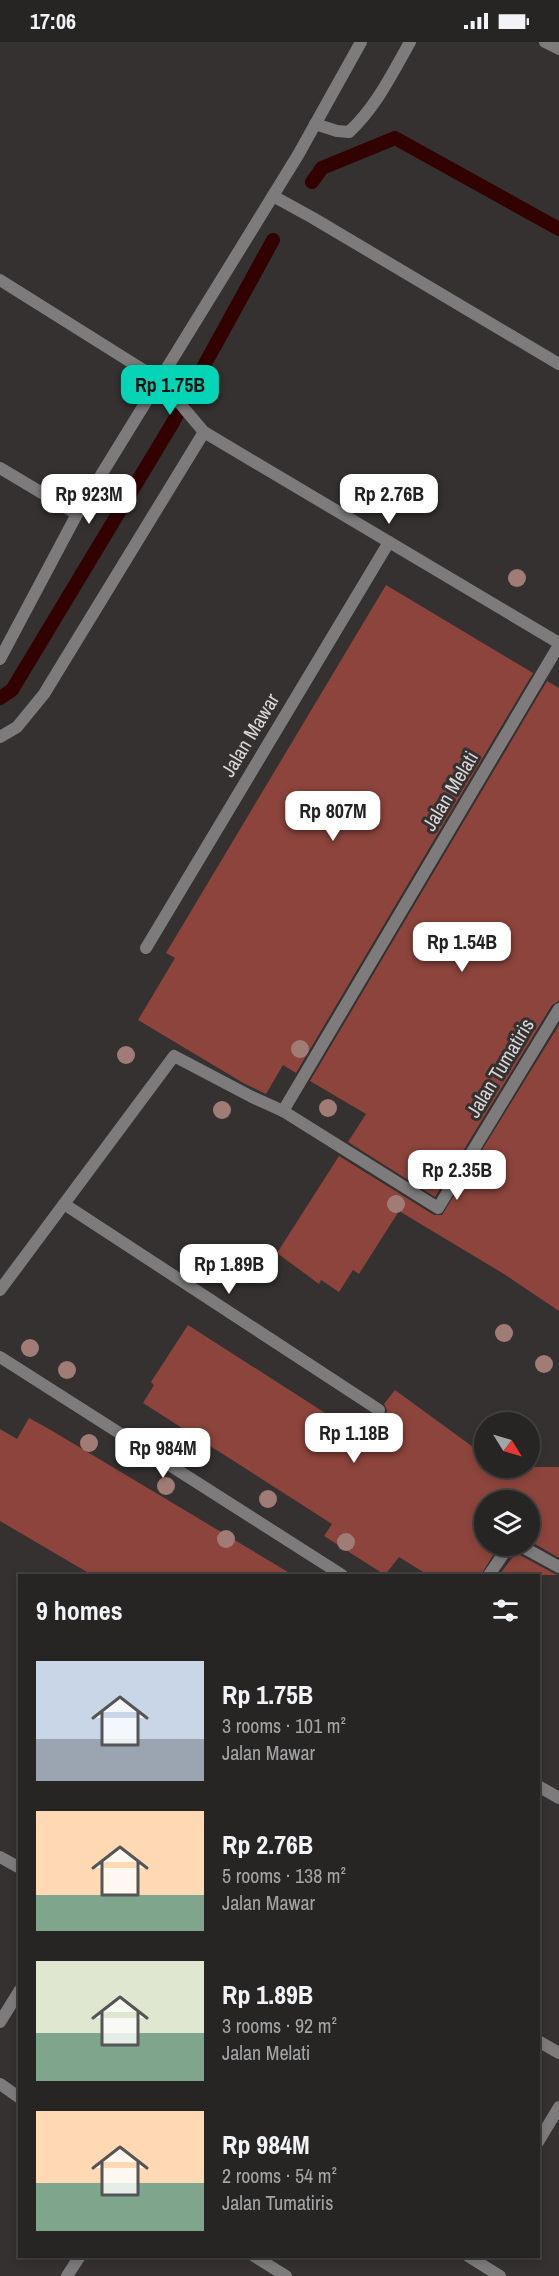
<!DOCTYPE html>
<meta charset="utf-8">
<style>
body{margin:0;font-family:"Archivo Narrow",sans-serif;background:#333131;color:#f1f3f6;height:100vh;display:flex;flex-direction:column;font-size:22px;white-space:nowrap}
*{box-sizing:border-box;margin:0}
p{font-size:20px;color:#a4a5a6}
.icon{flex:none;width:33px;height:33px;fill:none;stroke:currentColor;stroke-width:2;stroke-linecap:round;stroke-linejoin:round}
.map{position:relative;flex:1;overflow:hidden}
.sheet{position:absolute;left:18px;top:1532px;width:522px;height:684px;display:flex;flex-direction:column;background:#272524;border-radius:0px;box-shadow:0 3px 9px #0003,0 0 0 2px #434241}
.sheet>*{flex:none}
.needle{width:39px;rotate:127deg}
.buttons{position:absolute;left:474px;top:1370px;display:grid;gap:12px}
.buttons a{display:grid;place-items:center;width:66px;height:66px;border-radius:50%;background:#272524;box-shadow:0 3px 9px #0003,0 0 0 2px #434241;font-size:30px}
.price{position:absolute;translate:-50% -51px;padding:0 14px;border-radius:12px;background:#fff;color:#222;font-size:20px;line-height:39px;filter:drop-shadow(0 2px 3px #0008)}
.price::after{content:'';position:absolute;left:50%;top:36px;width:18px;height:14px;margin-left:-9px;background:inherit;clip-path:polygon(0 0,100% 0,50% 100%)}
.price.current{background:#03d5b6;color:#111}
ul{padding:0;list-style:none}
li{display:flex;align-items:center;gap:18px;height:150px;padding:0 18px}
li span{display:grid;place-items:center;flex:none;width:168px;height:120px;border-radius:0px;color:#555}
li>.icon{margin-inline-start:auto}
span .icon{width:72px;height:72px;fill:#fffc;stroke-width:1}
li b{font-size:26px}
h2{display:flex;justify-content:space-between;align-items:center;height:72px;padding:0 18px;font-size:26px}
.status{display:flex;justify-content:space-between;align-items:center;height:42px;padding:0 30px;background:#272524;direction:ltr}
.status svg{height:16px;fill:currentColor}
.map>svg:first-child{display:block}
</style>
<div class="status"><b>17:06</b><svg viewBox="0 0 49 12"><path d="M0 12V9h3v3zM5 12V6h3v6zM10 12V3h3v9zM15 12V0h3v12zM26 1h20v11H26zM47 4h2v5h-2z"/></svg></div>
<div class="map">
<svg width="559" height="2234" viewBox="0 0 559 2234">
<rect width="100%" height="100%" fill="#343130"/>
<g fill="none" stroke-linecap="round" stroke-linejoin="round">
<g stroke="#320102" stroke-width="14">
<path d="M 312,140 L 322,126 L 395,96 L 559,187"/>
<path d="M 0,656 L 12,648 L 172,382 L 273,198"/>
</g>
</g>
<g fill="#8c443c">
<path d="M 386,543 L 533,631 L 296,1031 L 283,1023 L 266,1052 L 245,1042 L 138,978 L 175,916 L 166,911 Z"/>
<path d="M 547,639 L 559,646 L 559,959 L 552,963 L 435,1155 L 348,1100 L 366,1072 L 310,1039 Z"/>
<path d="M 559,983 L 559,1269 L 504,1232 L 399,1169 L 359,1232 L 353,1228 L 339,1250 L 321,1238 L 319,1242 L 277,1211 L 339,1114 L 434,1173 L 442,1173 Z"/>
<path d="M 188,1283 L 361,1394 L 375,1375 L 379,1376 L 386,1373 L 387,1368 L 384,1362 L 395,1348 L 484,1413 L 484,1425 L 559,1425 L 559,1516 L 530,1499 L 530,1458 L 484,1458 L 484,1503 L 499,1503 L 481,1533 L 428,1533 L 399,1515 L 385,1533 L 324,1494 L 332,1482 L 143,1361 L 154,1343 L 151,1340 Z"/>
<path d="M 29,1376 L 49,1387 L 293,1533 L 92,1533 L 0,1479 L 0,1387 L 17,1397 Z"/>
<path d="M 516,1511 L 555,1532 L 558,1533 L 499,1533 Z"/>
</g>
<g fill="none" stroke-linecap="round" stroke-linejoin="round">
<g stroke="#7d7b7b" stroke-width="12">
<path d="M 545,0 L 559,7"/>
<path d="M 315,82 L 337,89 L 349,90 C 376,65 392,32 410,0"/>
<path d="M 273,154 L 313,176 L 559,322"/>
<path d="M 0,238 L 161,339 L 204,390 L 559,601"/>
<path d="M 0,426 L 77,472"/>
<path d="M 0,617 L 77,472 L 298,113 L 361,0"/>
<path d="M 0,695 L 17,685 L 44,652 L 204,390"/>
<path d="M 146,906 L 389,500"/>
<path d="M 283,1069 L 559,603"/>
<path d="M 64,1162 L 379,1368"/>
<path d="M 0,1248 L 174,1014 L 252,1055 L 283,1069 L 438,1166 L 559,967"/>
<path d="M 0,1315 L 342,1533"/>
<path d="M 519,1503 L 559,1525"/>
<path d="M 489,1533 L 506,1508 L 513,1503"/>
<path d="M 538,1744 L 559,1756"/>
<path d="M 0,1815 L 20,1826"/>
<path d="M 0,1980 L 20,1948"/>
<path d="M 538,1999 L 559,2011"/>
<path d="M 0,2042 L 20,2056"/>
<path d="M 538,2100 L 559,2065"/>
<path d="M 254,2214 L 286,2234"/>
<path d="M 468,2214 L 500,2234"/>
<path d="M 67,2234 L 80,2214"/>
</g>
</g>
<g fill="#a17b76">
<circle cx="517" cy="536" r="9"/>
<circle cx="300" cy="1007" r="9"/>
<circle cx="126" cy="1013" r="9"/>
<circle cx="328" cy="1066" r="9"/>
<circle cx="222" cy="1068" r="9"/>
<circle cx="396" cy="1162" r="9"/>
<circle cx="504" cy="1291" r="9"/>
<circle cx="30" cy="1306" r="9"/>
<circle cx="544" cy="1322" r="9"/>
<circle cx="67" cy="1328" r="9"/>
<circle cx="89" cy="1401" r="9"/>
<circle cx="166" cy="1444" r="9"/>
<circle cx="268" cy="1457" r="9"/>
<circle cx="226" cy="1497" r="9"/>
<circle cx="346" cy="1500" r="9"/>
</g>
<g text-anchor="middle" stroke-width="6" stroke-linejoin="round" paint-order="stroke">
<g font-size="20" fill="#d8d6d6" stroke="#343130">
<text transform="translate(250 693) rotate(-59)" y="7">Jalan Mawar</text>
<text transform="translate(450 749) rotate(-59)" y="7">Jalan Melati</text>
<text transform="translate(500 1026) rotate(-59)" y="7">Jalan Tumatiris</text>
</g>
</g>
</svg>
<div class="buttons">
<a><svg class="needle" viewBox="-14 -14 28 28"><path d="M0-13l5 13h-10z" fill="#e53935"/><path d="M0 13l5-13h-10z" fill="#a4a5a6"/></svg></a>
<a><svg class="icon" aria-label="layers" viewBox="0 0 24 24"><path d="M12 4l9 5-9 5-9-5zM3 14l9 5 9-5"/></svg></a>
</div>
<b class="price current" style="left:170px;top:374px">Rp 1.75B</b>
<b class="price" style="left:89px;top:483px">Rp 923M</b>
<b class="price" style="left:389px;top:483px">Rp 2.76B</b>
<b class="price" style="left:333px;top:800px">Rp 807M</b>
<b class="price" style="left:462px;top:931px">Rp 1.54B</b>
<b class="price" style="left:457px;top:1159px">Rp 2.35B</b>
<b class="price" style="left:229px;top:1253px">Rp 1.89B</b>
<b class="price" style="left:354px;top:1422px">Rp 1.18B</b>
<b class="price" style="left:163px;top:1437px">Rp 984M</b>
<section class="sheet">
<h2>9 homes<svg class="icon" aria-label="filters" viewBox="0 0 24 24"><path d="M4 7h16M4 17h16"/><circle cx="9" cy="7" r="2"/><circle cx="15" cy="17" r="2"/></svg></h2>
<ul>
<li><span style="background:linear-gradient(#c9d6e8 65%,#9aa5b1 0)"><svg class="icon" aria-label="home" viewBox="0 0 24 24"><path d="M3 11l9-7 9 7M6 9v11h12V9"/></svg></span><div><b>Rp 1.75B</b><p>3 rooms · 101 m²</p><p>Jalan Mawar</p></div></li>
<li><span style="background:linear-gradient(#ffd9b3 70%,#7fa58c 0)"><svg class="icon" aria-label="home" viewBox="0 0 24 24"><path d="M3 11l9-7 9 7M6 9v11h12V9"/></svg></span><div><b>Rp 2.76B</b><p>5 rooms · 138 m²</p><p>Jalan Mawar</p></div></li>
<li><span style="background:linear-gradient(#dfe7d0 60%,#7fa58c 0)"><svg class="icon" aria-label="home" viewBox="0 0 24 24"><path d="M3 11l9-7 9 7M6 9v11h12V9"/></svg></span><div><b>Rp 1.89B</b><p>3 rooms · 92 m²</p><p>Jalan Melati</p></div></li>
<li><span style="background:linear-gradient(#ffd9b3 60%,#7fa58c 0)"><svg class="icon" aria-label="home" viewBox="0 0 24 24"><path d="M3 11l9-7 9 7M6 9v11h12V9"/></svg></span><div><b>Rp 984M</b><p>2 rooms · 54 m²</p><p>Jalan Tumatiris</p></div></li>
</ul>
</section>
</div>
